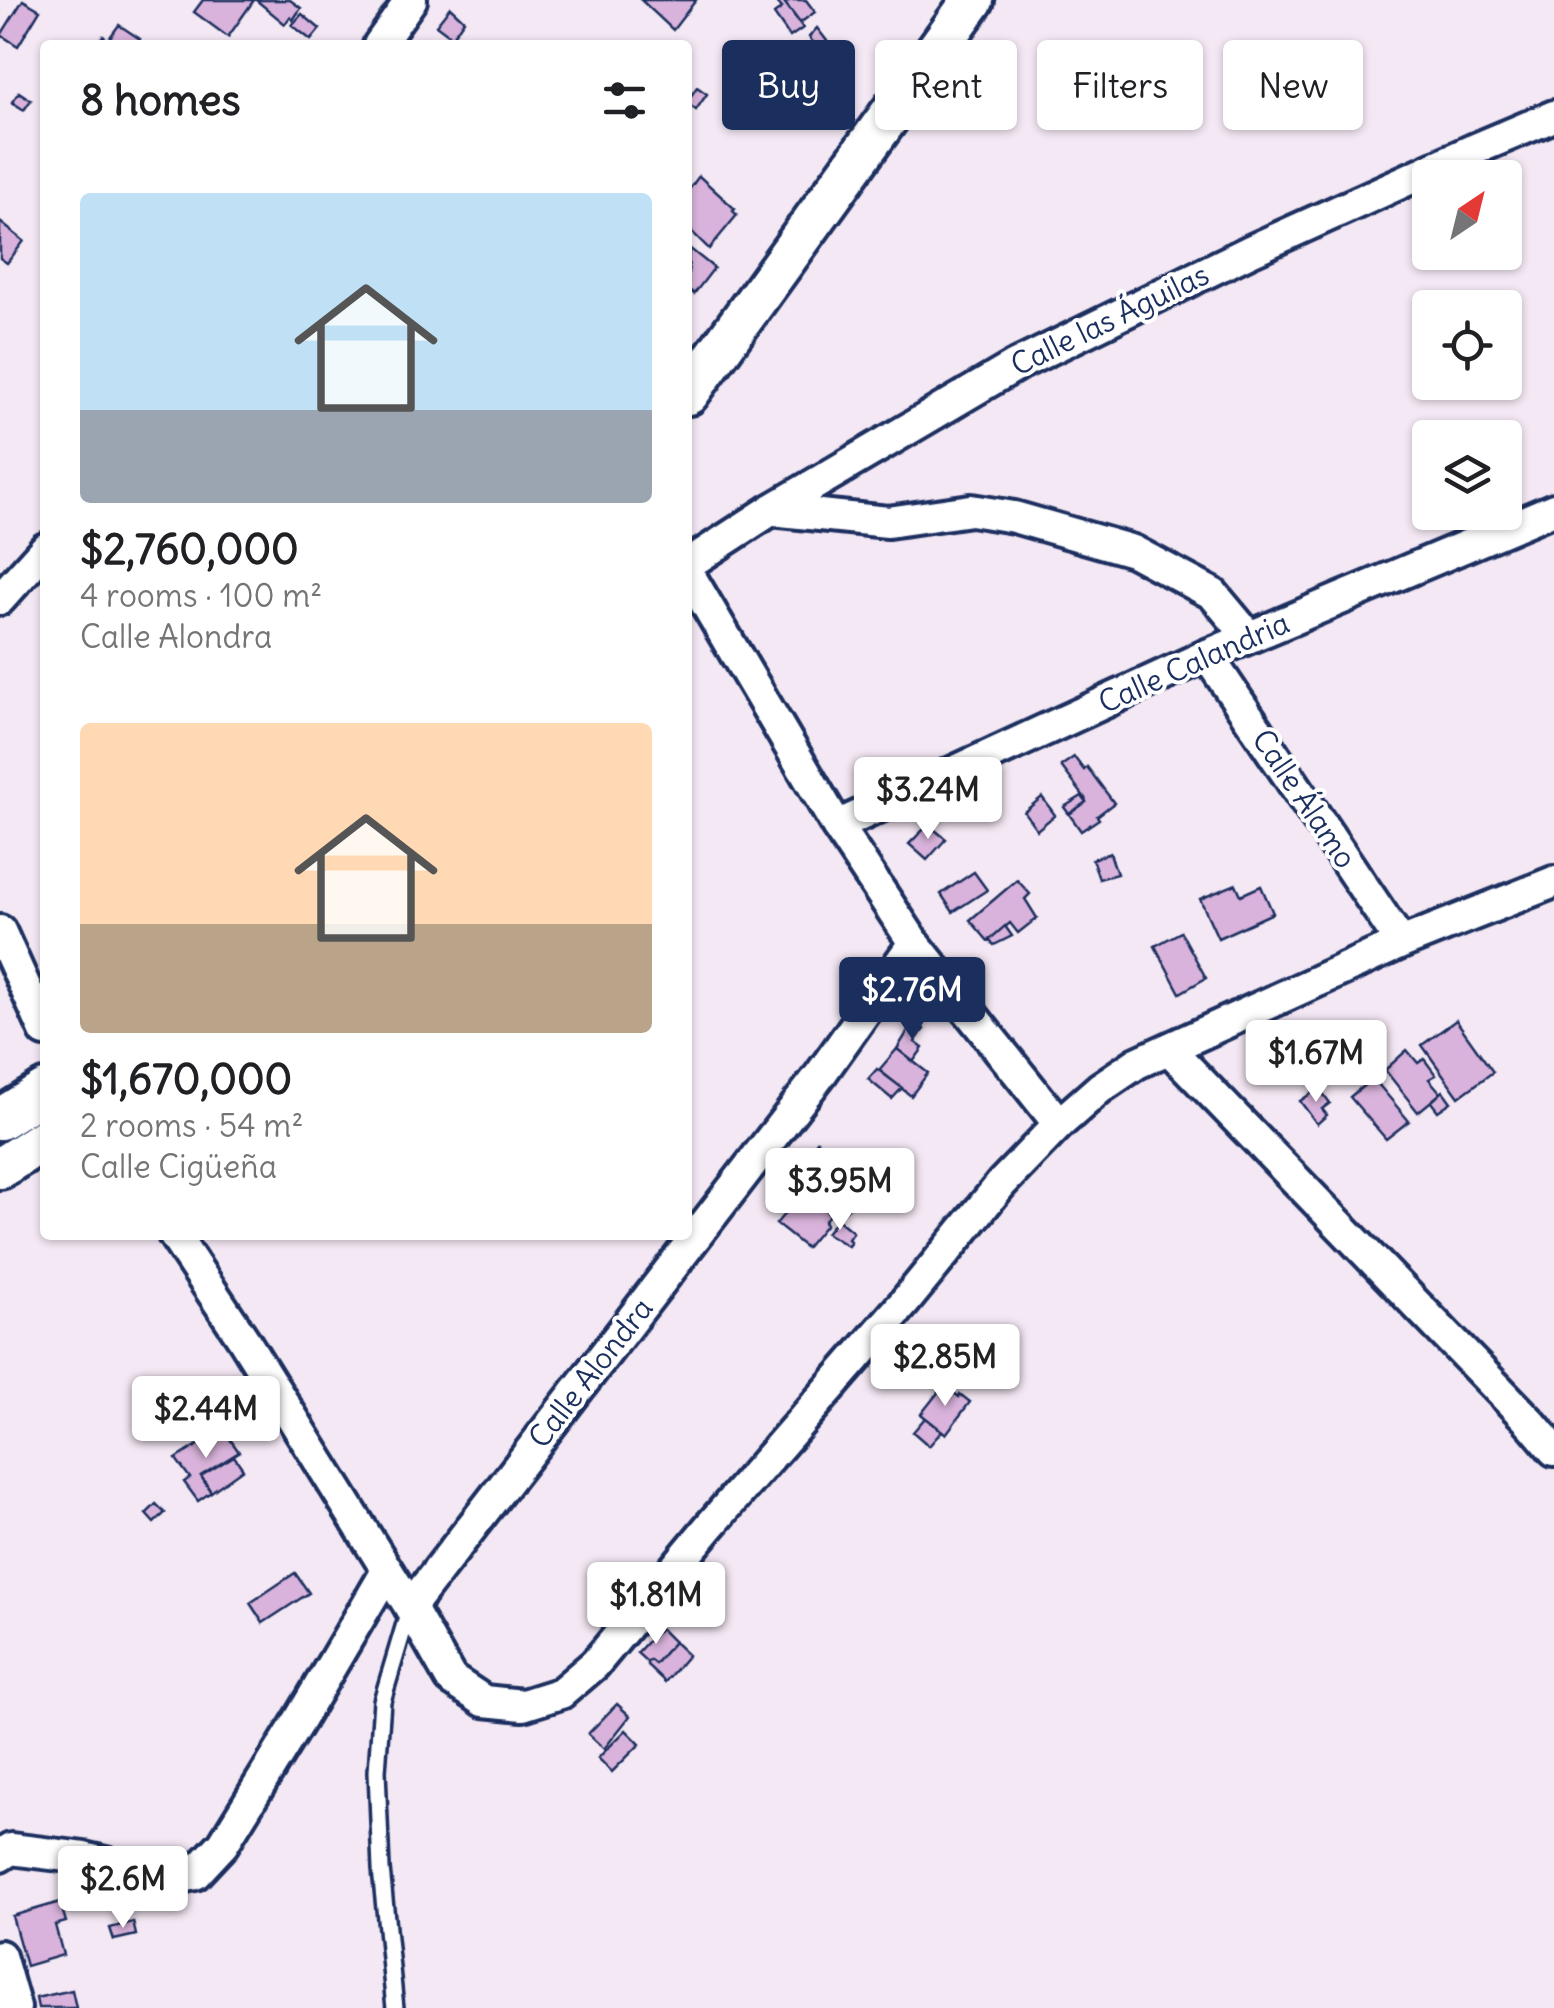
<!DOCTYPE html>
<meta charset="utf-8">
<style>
body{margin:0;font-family:Delius,sans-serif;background:#f6f6f6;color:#202124;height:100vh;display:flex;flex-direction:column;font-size:38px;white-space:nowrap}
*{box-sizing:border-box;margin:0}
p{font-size:32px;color:#757577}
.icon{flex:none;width:55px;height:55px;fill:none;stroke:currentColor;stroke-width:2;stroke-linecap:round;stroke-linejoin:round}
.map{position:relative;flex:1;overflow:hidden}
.details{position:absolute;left:40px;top:40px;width:652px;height:1200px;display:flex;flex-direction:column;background:#fff;border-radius:10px;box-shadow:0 2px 8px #0004}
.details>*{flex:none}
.guide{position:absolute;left:722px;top:40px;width:680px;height:90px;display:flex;gap:20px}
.needle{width:65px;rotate:35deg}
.controls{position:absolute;left:1412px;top:160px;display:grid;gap:20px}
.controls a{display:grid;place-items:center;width:110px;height:110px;border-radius:10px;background:#fff;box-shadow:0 2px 8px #0004;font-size:50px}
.price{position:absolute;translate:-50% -85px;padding:0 22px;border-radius:10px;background:#fff;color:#222;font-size:32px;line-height:65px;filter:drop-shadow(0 2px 5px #0008)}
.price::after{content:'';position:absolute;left:50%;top:60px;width:30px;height:22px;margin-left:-15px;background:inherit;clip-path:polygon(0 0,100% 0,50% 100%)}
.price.current{background:#1b2f5e;color:#fff}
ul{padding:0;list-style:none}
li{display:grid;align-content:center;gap:20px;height:530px;padding:0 40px}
li span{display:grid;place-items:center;height:310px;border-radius:10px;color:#555}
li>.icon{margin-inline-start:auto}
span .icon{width:180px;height:180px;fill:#fffc;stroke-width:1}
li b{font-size:42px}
h2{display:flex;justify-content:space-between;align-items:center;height:120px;padding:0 40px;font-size:42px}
.tag{padding:0 35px;border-radius:10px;background:#fff;box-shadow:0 2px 8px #0004;font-size:35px;line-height:90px}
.tag.current{background:#1b2f5e;color:#fff}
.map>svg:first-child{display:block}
</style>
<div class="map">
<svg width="1554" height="2008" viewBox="0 0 1554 2008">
<rect width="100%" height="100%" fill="#f4e8f4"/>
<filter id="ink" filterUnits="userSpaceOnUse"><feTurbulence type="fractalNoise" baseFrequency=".01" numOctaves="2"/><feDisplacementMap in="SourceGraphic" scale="20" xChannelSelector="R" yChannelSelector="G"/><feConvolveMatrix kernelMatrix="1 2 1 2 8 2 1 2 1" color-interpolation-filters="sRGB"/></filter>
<g filter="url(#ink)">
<g fill="#d9b3db" stroke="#1b2f5e" stroke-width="2.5">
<path d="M 23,0 L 40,10 L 18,46 L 1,35 Z"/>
<path d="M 203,0 L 254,0 L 228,37 L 194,12 Z"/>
<path d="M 256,0 L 290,0 L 301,8 L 293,20 L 290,17 L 285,24 Z"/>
<path d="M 641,0 L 696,0 L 673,30 Z"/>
<path d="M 775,0 L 783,0 L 803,28 L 790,37 L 774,14 L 782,8 Z"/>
<path d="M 791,0 L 806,0 L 815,12 L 800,23 L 785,3 Z"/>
<path d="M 450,7 L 464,20 L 452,37 L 436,25 Z"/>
<path d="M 302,14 L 320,29 L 311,40 L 292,25 Z"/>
<path d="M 119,25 L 140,39 L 135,45 L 96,44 L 103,36 L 108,40 Z"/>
<path d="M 817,28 L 827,41 L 818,50 L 809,37 Z"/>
<path d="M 813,42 L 839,79 L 806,123 L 770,96 Z"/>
<path d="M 697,87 L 707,94 L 696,110 L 688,104 L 688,100 Z"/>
<path d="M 19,92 L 31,100 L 24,110 L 12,102 Z"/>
<path d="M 699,176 L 735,209 L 733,211 L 737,215 L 709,249 L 688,228 L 688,191 Z"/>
<path d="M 0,222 L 24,241 L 7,263 L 0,258 Z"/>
<path d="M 689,248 L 714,268 L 694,294 L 688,289 Z"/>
<path d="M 1074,757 L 1084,770 L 1087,767 L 1114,803 L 1097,816 L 1099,819 L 1081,831 L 1069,814 L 1086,802 L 1085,798 L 1061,766 Z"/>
<path d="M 1082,796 L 1086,802 L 1069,814 L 1064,807 Z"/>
<path d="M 1042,797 L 1055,815 L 1037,830 L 1024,812 Z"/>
<path d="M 930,826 L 946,839 L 927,860 L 909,844 L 923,830 Z"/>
<path d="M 1110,853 L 1117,874 L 1099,879 L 1092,859 Z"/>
<path d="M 974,872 L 987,890 L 953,912 L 941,894 Z"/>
<path d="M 1017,880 L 1030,894 L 1025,899 L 1037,918 L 1018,933 L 1010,923 L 988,941 L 970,920 Z"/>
<path d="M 1236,884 L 1241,895 L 1261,886 L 1273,913 L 1218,938 L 1200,899 Z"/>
<path d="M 1005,926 L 1012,936 L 994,945 L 989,940 Z"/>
<path d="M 1181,932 L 1206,978 L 1180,993 L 1155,946 Z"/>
<path d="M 1456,1020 L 1493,1072 L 1459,1097 L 1422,1045 Z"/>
<path d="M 914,1021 L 924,1029 L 915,1042 L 923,1048 L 913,1062 L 897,1049 Z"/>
<path d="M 897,1049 L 928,1073 L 911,1096 L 879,1070 Z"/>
<path d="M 1407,1050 L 1418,1063 L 1424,1059 L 1436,1075 L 1429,1079 L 1441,1093 L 1418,1112 L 1385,1070 Z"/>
<path d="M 877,1069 L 902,1088 L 892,1099 L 868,1079 Z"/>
<path d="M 1373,1078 L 1409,1121 L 1386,1139 L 1350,1097 Z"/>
<path d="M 1319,1088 L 1330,1103 L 1322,1109 L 1327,1115 L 1317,1124 L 1300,1101 Z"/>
<path d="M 1443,1091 L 1451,1102 L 1438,1111 L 1431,1102 Z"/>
<path d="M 817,1141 L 834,1156 L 807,1187 L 792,1174 Z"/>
<path d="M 823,1170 L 856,1200 L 840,1216 L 807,1187 Z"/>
<path d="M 803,1191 L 830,1214 L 824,1221 L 826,1224 L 806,1248 L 776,1224 Z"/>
<path d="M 837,1219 L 853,1232 L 848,1239 L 851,1242 L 848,1246 L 826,1233 Z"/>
<path d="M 944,1385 L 959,1397 L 960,1394 L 970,1402 L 946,1434 L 921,1414 Z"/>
<path d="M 925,1418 L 942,1431 L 929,1446 L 913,1432 Z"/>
<path d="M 223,1429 L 239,1452 L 201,1476 L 211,1492 L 198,1501 L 184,1482 L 190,1478 L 176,1459 Z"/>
<path d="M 234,1456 L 243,1469 L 211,1492 L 201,1476 Z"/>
<path d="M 156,1504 L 165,1513 L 154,1523 L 146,1514 Z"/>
<path d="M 295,1573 L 309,1593 L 263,1623 L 250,1603 Z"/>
<path d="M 660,1628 L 674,1642 L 655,1664 L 650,1660 L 647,1662 L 637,1653 Z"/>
<path d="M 674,1642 L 688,1655 L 665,1682 L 647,1665 L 647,1662 L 650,1660 L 655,1664 Z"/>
<path d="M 617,1704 L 630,1716 L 604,1749 L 588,1734 Z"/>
<path d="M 626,1730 L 640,1744 L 612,1772 L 598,1758 Z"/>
<path d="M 60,1902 L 66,1922 L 55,1925 L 63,1955 L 26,1966 L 12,1916 Z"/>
<path d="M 133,1922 L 136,1935 L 114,1940 L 110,1928 Z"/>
<path d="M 72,1990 L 76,2008 L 38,2008 L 36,1998 Z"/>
</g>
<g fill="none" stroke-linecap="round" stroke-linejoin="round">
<defs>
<path id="lane" d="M 395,2008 L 381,1869 L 377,1771 L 382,1701 L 410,1607"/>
<g id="street">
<path d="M 379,45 L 411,0"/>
<path d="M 771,510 L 888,522 L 971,510 L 1014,517 L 1133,551 L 1213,594 L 1249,637"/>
<path d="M 688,564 L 771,510 L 1015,366 L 1250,251 L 1473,150 L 1554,116"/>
<path d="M 688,573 L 837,826 L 914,943 L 1059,1124"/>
<path d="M 0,599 L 45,549"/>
<path d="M 1207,655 L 1401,943"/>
<path d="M 837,826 L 1207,655 L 1554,509"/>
<path d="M 0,931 L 45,1031"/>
<path d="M 1169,1049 L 1532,1424 L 1554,1450"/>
<path d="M 174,1235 L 244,1340 L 410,1607 L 451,1679 L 484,1701 L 523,1705 L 561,1693 L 595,1664 L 709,1527 L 904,1303 L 1002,1183 L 1059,1124 L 1100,1088 L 1137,1063 L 1401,943 L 1554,882"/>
<path d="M 410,1607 L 820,1075 L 914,943"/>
<path d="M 0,1856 L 11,1849 L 84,1858 L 172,1879 L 195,1874 L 223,1844 L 300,1719 L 387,1571"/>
<path d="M 0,1956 L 15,2008"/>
</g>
<g id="secondary">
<path d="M 688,394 L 973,0"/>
<path d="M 0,1119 L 45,1091"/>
<path d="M 0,1168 L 45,1139"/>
</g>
</defs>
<use href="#lane" stroke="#1b2f5e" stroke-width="22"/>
<use href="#street" stroke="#1b2f5e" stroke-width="38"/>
<use href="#secondary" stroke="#1b2f5e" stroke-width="48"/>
<use href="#lane" stroke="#fff" stroke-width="15"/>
<use href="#street" stroke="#fff" stroke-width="30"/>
<use href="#secondary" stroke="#fff" stroke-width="40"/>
</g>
</g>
<g text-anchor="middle" stroke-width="8" stroke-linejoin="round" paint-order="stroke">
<g font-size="30" fill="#1b2f5e" stroke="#fff">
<text transform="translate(1110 320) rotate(-26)" y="10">Calle las Águilas</text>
<text transform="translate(1194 663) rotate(-24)" y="10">Calle Calandria</text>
<text transform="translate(1304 799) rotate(56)" y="10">Calle Álamo</text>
<text transform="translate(591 1373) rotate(-52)" y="10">Calle Alondra</text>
</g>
</g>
</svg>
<div class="controls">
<a><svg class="needle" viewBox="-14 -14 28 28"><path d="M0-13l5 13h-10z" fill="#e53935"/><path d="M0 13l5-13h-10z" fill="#757577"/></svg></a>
<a><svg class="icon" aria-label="locate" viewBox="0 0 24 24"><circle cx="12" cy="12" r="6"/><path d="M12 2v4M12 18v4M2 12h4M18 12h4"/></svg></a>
<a><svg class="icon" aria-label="layers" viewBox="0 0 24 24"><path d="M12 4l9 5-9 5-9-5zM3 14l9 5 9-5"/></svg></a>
</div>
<b class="price" style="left:928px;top:842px">$3.24M</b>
<b class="price current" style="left:912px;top:1042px">$2.76M</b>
<b class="price" style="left:1316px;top:1105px">$1.67M</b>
<b class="price" style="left:840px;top:1233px">$3.95M</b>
<b class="price" style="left:945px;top:1409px">$2.85M</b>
<b class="price" style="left:206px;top:1461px">$2.44M</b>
<b class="price" style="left:656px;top:1647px">$1.81M</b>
<b class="price" style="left:123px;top:1931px">$2.6M</b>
<div class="guide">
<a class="tag current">Buy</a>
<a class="tag">Rent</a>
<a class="tag">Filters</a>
<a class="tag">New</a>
</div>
<section class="details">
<h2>8 homes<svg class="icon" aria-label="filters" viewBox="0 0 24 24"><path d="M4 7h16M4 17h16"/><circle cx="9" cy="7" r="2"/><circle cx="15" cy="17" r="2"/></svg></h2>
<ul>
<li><span style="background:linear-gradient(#bfe0f5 70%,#9aa5b1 0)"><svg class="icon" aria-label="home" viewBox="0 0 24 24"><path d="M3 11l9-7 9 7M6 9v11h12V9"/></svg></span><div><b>$2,760,000</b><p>4 rooms · 100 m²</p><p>Calle Alondra</p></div></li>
<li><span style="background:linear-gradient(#ffd9b3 65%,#b9a48a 0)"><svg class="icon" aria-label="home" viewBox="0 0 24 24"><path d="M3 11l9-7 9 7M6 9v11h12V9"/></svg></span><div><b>$1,670,000</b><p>2 rooms · 54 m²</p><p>Calle Cigüeña</p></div></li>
</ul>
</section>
</div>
